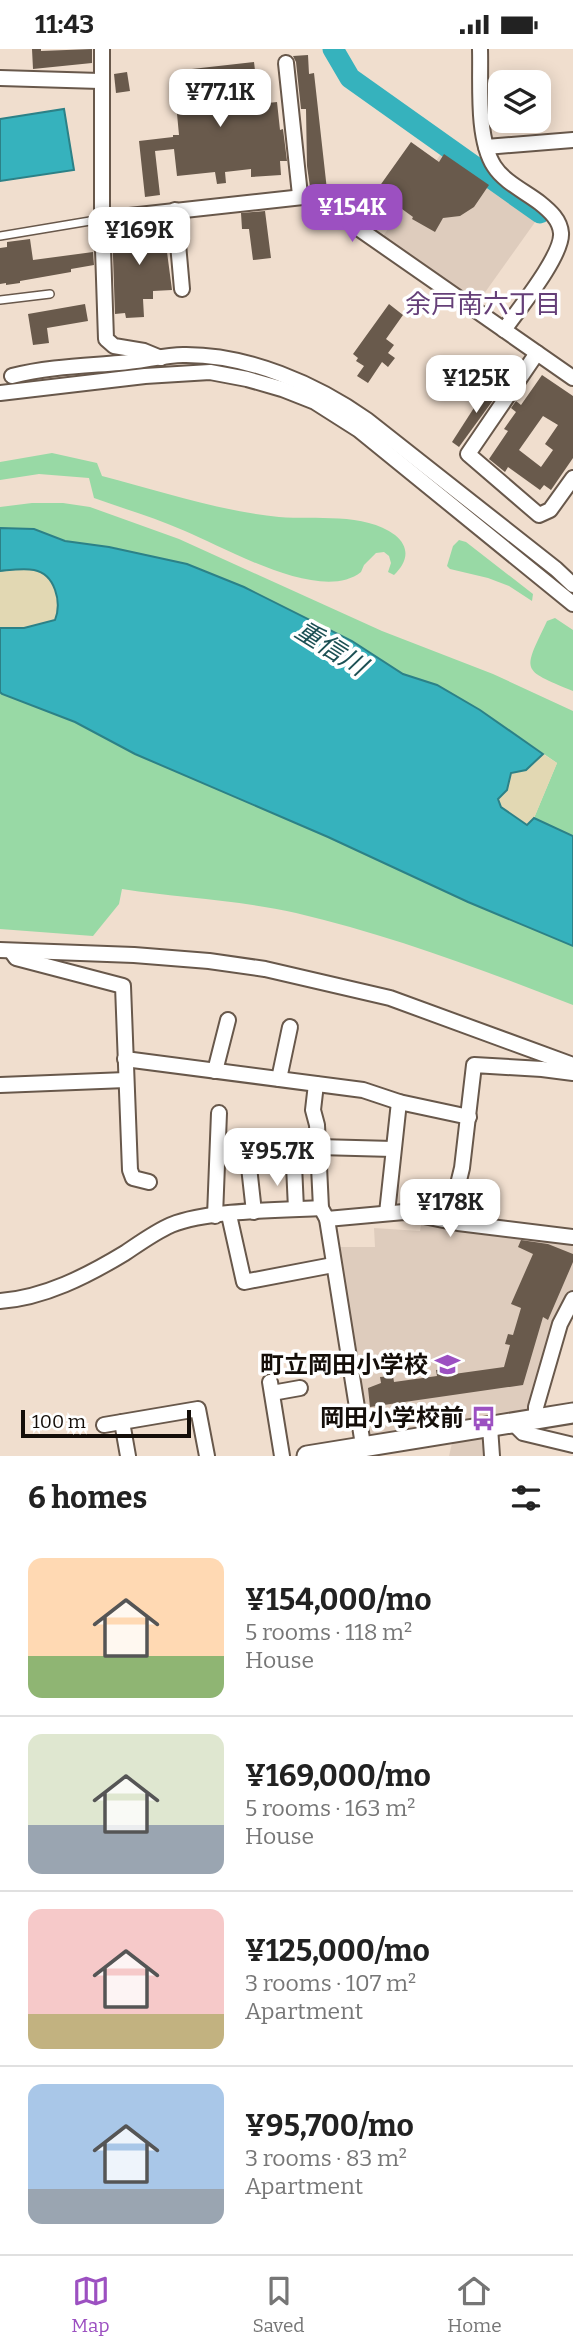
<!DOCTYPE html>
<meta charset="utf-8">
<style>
body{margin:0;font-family:Bitter,"Noto Sans JP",serif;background:#f2f2f2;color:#222;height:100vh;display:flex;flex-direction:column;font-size:26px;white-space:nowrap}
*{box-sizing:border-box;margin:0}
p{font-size:23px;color:#767676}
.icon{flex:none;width:38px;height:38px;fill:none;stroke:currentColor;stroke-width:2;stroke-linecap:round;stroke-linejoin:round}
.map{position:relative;height:1407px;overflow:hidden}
.panel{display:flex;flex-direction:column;background:#fff;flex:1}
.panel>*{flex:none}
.buttons{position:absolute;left:488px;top:21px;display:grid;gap:14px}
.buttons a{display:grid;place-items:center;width:63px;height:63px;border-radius:14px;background:#fff;box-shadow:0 4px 18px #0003;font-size:35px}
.scale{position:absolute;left:21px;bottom:18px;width:170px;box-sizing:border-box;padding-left:7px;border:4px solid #140e09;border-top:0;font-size:19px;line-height:24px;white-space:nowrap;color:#140e09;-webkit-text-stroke:5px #fff;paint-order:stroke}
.price{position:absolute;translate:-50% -60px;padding:0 16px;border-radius:14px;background:#fff;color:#222;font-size:23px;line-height:46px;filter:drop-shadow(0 2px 4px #0008)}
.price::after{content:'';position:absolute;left:50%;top:42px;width:21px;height:16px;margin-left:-10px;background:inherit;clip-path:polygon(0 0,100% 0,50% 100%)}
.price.active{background:#9c50c1;color:#fff}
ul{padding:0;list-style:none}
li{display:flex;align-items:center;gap:21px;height:175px;padding:0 28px}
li+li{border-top:2px solid #e0e0e0}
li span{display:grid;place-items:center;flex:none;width:196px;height:140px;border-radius:14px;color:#555}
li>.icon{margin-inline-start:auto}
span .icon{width:84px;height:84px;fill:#fffc;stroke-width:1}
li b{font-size:30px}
h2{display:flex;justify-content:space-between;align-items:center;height:84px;padding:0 28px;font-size:30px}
.status{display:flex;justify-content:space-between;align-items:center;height:49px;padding:0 35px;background:#fff;direction:ltr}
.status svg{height:19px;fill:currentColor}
.tabs{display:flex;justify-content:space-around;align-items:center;height:98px;border-top:2px solid #e0e0e0;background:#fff;font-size:19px;color:#767676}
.tabs a{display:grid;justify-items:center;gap:4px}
.tabs .active{color:#9c50c1}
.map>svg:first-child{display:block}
</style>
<div class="status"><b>11:43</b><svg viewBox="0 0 49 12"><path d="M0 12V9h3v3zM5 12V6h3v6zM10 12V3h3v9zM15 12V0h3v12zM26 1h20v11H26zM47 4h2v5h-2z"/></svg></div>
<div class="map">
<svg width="573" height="1407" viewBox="0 0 573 1407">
<rect width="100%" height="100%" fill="#f0dece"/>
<g fill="#deccbd">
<path d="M 443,102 L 538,169 L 476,256 L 381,190 Z"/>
<path d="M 422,1171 L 573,1192 L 573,1241 L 557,1271 L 530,1360 L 474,1367 L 468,1373 L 369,1387 L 360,1361 L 334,1198 L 375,1198 L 374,1179 L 420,1182 Z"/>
<path d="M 484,1386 L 487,1407 L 449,1407 L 453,1390 Z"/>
</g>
<g fill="#98d9a5">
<path d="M 52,404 L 97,414 L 102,427 C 159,442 220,462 279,468 C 315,471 364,463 395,486 C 411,499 407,514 394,526 L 388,523 L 391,514 L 389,507 L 384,503 L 376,504 L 364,516 L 361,523 C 321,555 226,499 185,482 C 156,469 124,460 94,449 L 89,429 L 39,425 L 0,431 L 0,413 Z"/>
<path d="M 32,454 L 63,454 L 90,458 L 179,490 L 382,582 L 493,625 L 573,662 L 573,787 L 534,769 L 557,714 L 480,661 L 437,636 L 403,625 L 352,592 L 244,538 L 187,515 L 109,498 L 65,492 L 34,480 L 0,479 L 0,458 Z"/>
<path d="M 459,491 L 466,493 L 533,545 L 532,552 L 509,537 L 488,529 L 450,520 L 447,517 L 453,497 Z"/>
<path d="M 555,569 L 573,581 L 573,642 C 520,620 523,623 547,572 Z"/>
<path d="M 0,644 L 75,673 L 135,705 L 328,788 L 468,853 L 573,897 L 573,956 C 483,921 390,886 296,864 C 239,851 180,849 122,840 L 119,855 L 93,887 L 0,880 Z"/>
</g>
<g fill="#e2d8b3">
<path d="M 20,520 C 26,520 33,520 38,522 C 56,529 61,554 56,571 L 24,579 L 0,579 L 0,522 Z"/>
<path d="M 543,705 L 557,714 L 534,769 L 528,776 L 501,757 L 498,750 L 507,741 L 511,724 L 526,721 Z"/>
</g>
<g fill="#36b2bd" stroke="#2c8187" stroke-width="2">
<path d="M 64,60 L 74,121 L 0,132 L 0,70 Z"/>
<path d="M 0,479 L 34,480 L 65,492 L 109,498 L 187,515 L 244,538 L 352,592 L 403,625 L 437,636 L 480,661 L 543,705 L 526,721 L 511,724 L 507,741 L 498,750 L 501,758 L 527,776 L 534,769 L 573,787 L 573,897 L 468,853 L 328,788 L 135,705 L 75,673 L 2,645 L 0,643 L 0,579 L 24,579 L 55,571 C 62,553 55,525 34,521 C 23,519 11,521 0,522 Z"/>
</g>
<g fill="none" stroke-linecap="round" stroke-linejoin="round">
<path stroke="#36b2bd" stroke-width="21" d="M 333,0 L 350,29 L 540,164"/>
</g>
<g fill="#695a4c" fill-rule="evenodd">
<path d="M 32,0 L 41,0 L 41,2 L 92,0 L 92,14 L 33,20 Z"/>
<path d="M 308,6 L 309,25 L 314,24 L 327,141 L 310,138 L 307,117 L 306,60 L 301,60 L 296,13 L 293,7 Z"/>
<path d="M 254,13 L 259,55 L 277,53 L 280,81 L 283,80 L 287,112 L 280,112 L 281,126 L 251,128 L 251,120 L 225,123 L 226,134 L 217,135 L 215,123 L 177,127 L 174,100 L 155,102 L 160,146 L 145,148 L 139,92 L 173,88 L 173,86 L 179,86 L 176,54 L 186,52 L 183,21 Z"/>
<path d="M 127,23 L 130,42 L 116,44 L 114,25 Z"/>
<path d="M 411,93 L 439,113 L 444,105 L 489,136 L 474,158 L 460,167 L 443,169 L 435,183 L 412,170 L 413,168 L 391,152 L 389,155 L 374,145 Z"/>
<path d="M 265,162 L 271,209 L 253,211 L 249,180 L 242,180 L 241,164 Z"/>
<path d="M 163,173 L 165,203 L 167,203 L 172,241 L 153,242 L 153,250 L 143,250 L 144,268 L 126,269 L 125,264 L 115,265 L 112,179 Z"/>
<path d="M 30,190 L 33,211 L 93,203 L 94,216 L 71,220 L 71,223 L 20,232 L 20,234 L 6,236 L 6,234 L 0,235 L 0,199 L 7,198 L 7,193 Z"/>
<path d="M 85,255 L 88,272 L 47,279 L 49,294 L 33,296 L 28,265 Z"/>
<path d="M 389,255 L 403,266 L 386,290 L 394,296 L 388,304 L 395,309 L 388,318 L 382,313 L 368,334 L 357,327 L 364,317 L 356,312 L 358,309 L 353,305 Z"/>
<path d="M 542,326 L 573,347 L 573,409 L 551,441 L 544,436 L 540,441 L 508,418 L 505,423 L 489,410 L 508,382 L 504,380 L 516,363 L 511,359 L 516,352 L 521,356 ZM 543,367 L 558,376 L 545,395 L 553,401 L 541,418 L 519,401 Z"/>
<path d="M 488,337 L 499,343 L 459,398 L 452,393 Z"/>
<path d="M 521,1191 L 548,1195 L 573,1205 L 573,1213 L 548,1271 L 543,1268 L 523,1336 L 370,1358 L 368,1339 L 381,1334 L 380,1328 L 393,1327 L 394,1333 L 437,1327 L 436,1321 L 453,1319 L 454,1325 L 504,1318 L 510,1296 L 505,1295 L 508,1285 L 513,1286 L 521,1259 L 511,1255 L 533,1205 L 518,1198 Z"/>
</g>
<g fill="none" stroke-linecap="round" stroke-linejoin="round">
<defs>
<g id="service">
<path d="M 0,187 L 102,170"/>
<path d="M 0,251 L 50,245"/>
</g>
<g id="minor">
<path d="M 102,0 L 102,170 L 106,290 L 114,297 L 144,302 L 161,309"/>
<path d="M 480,0 C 481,33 476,89 494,117 C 504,133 526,143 540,154 C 550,162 560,171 561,184 C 563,206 518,261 504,281"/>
<path d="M 286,14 L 300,146"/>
<path d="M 0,29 L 100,32"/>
<path d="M 486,98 L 573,91"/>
<path d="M 175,161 L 182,240"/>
<path d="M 102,170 L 312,147 L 573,329"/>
<path d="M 537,304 L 468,405 L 539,466 L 550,461 L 573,429"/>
<path d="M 12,327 C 47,318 83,317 119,314 C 140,313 164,306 183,306 C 247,305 316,335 367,371 L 556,520 L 573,536"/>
<path d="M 0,344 L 145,327 L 210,323 L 247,330 L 282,340 L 315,353 L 359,381 L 573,555"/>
<path d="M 0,901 L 134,906 L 209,912 L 265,920 L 390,949 L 573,1016"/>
<path d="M 11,902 L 16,909 L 123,937 L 130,1121 L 133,1129 L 149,1133"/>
<path d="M 125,1010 L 363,1041 L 399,1053 L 469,1068"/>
<path d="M 215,1022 L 228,971"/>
<path d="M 279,1030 L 290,978"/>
<path d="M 316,1035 L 313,1061 L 317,1076 L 321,1159 L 327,1170 L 363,1396"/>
<path d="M 0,1036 L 126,1031"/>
<path d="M 318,1098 L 393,1100"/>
<path d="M 248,1109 L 254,1163"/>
<path d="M 294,1116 L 296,1160"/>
<path d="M 387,1164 L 399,1053"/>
<path d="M 229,1166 L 244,1233 L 333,1216"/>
<path d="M 215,1167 L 219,1064"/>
<path d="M 327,1170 L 404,1163 L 458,1174 L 573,1188"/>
<path d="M 449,1172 L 462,1119 L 474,1016 L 542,1020 L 573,1024"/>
<path d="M 0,1252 C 44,1249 87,1227 125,1204 C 140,1194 155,1183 171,1176 C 208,1161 280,1161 321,1159"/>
<path d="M 270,1333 L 282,1407"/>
<path d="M 272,1344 L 300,1339"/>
<path d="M 536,1370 L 536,1358 L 560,1275 L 573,1250"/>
<path d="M 122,1373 L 128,1407"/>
<path d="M 513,1374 L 523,1384 L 573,1396"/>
<path d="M 104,1376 L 198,1360 L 207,1407"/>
<path d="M 490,1378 L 492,1407"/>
</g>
<path id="secondary" d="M 307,1407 L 573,1364"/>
</defs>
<use href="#service" stroke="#68584b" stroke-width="10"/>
<use href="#minor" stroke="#68584b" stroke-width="18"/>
<use href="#secondary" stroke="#68584b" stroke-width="23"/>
<use href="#service" stroke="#fff" stroke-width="7"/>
<use href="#minor" stroke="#fff" stroke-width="14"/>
<use href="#secondary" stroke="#fff" stroke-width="19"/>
</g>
<defs>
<symbol id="school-bare" viewBox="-9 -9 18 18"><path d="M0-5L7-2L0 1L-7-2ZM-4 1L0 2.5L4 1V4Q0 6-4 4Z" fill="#9c50c1" stroke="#fff" stroke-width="2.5" paint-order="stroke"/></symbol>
<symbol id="bus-bare" viewBox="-9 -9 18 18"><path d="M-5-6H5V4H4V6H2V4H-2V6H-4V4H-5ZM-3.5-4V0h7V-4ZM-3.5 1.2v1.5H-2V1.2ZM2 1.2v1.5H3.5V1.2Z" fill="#9c50c1" stroke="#fff" stroke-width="2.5" paint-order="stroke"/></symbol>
</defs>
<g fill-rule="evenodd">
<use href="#school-bare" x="430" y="1298" width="35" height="35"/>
<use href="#bus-bare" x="466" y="1352" width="35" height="35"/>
</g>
<g text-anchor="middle" stroke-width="7" stroke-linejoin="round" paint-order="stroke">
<g font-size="24" font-weight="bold" fill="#140e09" stroke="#fff" text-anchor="end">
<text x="428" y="1324">町立岡田小学校</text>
<text x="464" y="1377">岡田小学校前</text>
</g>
<g font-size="26" fill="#653f78" stroke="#fff">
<text x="483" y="264">余戸南六丁目</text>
</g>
<g font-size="26" font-style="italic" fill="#1d5155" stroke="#fff">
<text transform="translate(331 599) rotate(32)" y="9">重信川</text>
</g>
</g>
</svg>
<div class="buttons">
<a><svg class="icon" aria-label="layers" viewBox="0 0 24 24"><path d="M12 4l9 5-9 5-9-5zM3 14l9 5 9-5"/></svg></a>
</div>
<div class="scale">100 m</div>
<b class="price" style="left:220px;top:80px">¥77.1K</b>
<b class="price active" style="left:352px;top:195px">¥154K</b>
<b class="price" style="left:139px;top:218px">¥169K</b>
<b class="price" style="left:476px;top:366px">¥125K</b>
<b class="price" style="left:277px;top:1139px">¥95.7K</b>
<b class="price" style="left:450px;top:1190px">¥178K</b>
</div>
<section class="panel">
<h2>6 homes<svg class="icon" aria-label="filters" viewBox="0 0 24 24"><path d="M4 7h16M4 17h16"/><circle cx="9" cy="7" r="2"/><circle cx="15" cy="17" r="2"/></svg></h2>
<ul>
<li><span style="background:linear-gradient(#ffd9b3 70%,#8fb573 0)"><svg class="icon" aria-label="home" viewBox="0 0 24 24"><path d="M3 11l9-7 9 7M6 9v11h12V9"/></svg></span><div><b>¥154,000/mo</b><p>5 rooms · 118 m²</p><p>House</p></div></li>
<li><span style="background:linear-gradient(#dfe7d0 65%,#9aa5b1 0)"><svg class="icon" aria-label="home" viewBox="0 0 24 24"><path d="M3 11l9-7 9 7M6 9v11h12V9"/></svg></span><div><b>¥169,000/mo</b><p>5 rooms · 163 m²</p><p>House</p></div></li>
<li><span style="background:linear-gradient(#f6c9c9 75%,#c2b280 0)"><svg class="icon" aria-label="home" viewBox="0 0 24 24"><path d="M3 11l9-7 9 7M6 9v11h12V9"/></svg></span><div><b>¥125,000/mo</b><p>3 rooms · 107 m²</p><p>Apartment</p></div></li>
<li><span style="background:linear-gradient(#a9c7e8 75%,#9aa5b1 0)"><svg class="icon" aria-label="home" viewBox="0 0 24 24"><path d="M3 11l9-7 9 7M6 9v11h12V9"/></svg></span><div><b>¥95,700/mo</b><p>3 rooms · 83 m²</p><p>Apartment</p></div></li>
</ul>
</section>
<nav class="tabs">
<a class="active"><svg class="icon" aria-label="map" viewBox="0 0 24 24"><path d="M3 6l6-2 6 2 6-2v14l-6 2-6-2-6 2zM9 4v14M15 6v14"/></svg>Map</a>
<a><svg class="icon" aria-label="saved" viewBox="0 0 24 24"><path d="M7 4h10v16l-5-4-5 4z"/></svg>Saved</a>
<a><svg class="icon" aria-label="home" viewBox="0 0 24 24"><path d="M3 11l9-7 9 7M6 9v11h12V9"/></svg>Home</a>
</nav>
